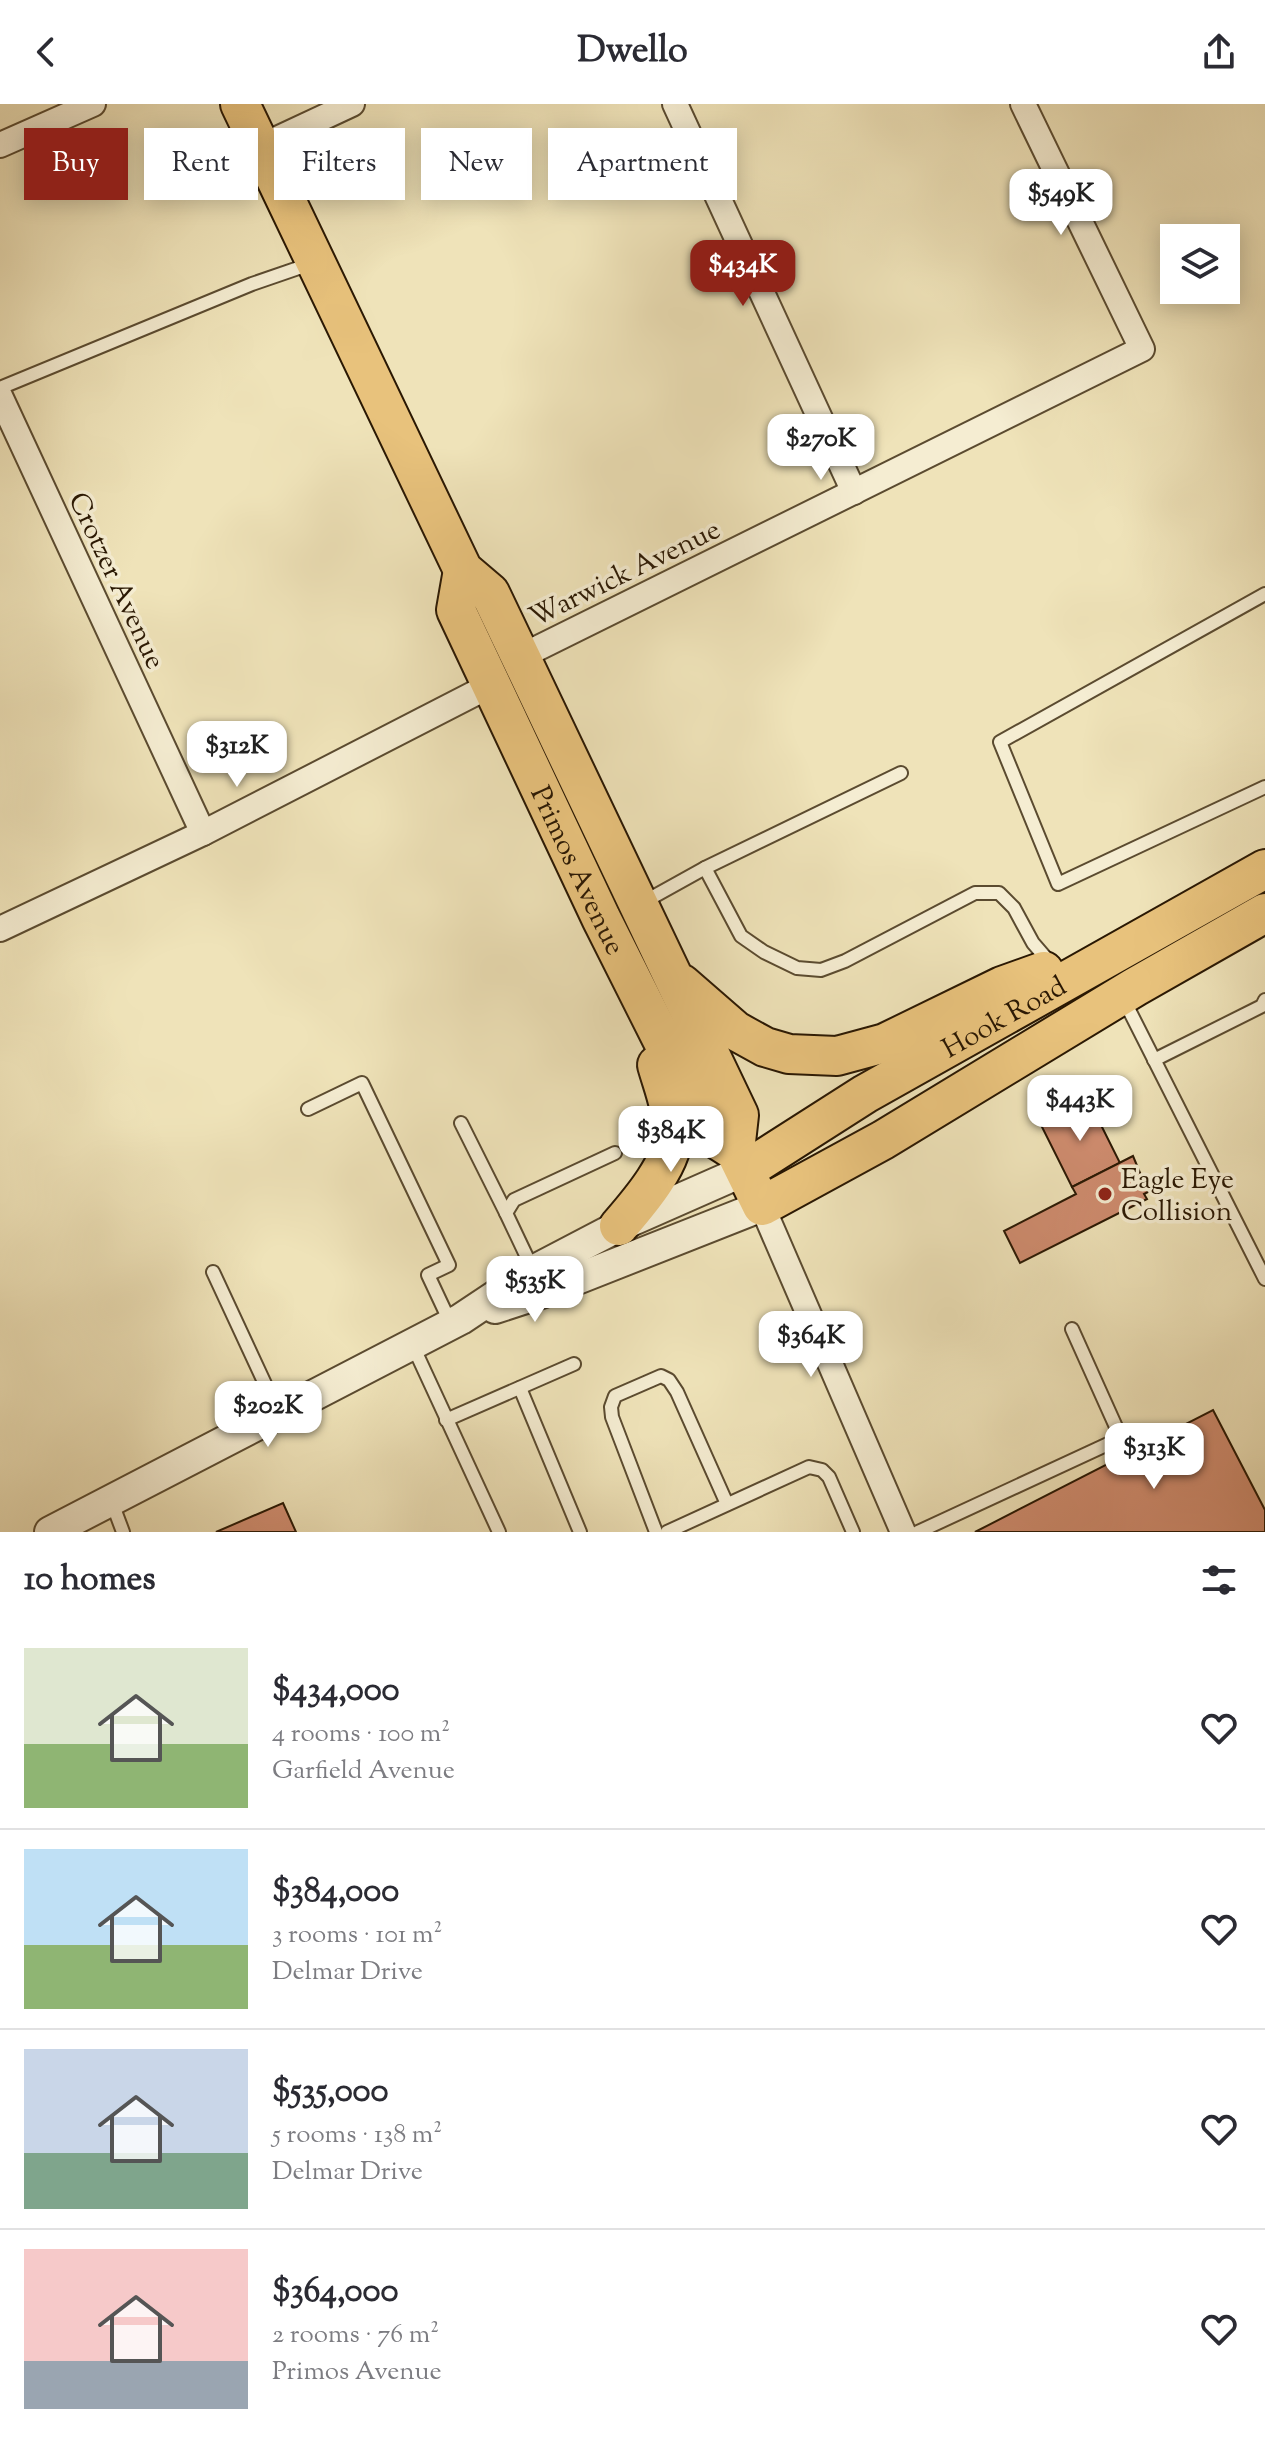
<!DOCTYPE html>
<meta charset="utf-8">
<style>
body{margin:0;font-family:"Sorts Mill Goudy",serif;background:#f2f2f3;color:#2b2b33;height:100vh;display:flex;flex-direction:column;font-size:30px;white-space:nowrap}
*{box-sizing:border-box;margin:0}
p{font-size:26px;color:#7c7c81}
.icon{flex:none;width:44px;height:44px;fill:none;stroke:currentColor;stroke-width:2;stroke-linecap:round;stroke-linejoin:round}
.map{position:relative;height:1428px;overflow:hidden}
.details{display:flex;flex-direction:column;background:#fff;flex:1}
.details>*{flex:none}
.guide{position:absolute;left:24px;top:24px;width:800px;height:72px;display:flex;gap:16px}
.fabs{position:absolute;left:1160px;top:120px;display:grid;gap:16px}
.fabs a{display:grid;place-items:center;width:80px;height:80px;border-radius:0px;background:#fff;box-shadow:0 4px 20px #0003;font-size:40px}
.price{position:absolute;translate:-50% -68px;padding:0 18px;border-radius:16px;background:#fff;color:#222;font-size:26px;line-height:52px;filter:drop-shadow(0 2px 4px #0008)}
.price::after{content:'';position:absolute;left:50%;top:48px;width:24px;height:18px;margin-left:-12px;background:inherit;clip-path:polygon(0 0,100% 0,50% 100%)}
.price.on{background:#8f2418;color:#fff}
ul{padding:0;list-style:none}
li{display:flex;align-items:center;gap:24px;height:200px;padding:0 24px}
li+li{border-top:2px solid #e1e1e2}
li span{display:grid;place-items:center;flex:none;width:224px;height:160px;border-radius:0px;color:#555}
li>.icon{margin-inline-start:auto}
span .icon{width:96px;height:96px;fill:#fffc;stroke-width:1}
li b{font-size:34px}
h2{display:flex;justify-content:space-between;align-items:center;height:96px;padding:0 24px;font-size:34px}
.pill{padding:0 28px;border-radius:0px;background:#fff;box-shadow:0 4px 20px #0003;font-size:28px;line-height:72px}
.pill.on{background:#8f2418;color:#fff}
header{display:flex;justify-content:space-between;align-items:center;height:104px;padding:0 24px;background:#fff;font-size:36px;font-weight:700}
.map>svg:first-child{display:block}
</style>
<header><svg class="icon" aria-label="back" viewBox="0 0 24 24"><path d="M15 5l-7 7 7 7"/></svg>Dwello<svg class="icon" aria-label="share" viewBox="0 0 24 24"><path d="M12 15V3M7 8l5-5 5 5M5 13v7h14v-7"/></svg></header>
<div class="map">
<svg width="1265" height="1428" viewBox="0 0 1265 1428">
<rect width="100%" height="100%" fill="#efe3b9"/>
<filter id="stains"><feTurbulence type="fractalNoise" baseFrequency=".0025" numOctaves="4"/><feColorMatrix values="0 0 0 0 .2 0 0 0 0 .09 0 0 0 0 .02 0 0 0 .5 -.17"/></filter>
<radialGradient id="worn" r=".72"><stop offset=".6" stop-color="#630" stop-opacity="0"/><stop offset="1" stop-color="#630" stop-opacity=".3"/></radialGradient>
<g fill="#cf8c6f" stroke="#2a1803" stroke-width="2">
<path d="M 1088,995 L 1120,1059 L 1072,1083 L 1040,1019 Z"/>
<path d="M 1133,1052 L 1148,1088 L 1144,1090 L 1147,1095 L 1020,1159 L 1004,1127 L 1076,1090 L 1072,1083 Z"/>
<path d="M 1213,1306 L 1265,1406 L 1265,1428 L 975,1428 Z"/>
<path d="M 283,1399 L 296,1428 L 216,1428 Z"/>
</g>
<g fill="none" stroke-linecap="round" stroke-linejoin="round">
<defs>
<g id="service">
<path d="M 0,284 L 252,180 L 313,159"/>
<path d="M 1265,490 L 1000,638 L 1058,780 L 1265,683"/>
<path d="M 705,764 L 901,669"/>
<path d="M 642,799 L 705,764 L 741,832 L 764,848 L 797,864 L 821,866 L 845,857 L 975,789 L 999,789 L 1014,804 L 1033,839 L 1052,861"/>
<path d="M 1124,896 L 1265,1175"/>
<path d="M 1154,956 L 1262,902 L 1265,896"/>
<path d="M 308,1005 L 362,979 L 449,1161 L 428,1171 L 451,1220"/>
<path d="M 461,1019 L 506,1109"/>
<path d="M 213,1168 L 279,1310"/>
<path d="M 534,1168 L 506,1109 L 514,1096 L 615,1049"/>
<path d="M 413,1242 L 499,1428"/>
<path d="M 520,1284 L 580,1428"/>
<path d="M 446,1316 L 574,1260"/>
<path d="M 111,1396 L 123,1428"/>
<path d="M 656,1428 L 612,1313 L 611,1303 L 615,1292 L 661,1272 L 669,1276 L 677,1288 L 727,1400"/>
<path d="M 667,1428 L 809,1363 L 822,1366 L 829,1373 L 853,1428"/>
<path d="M 918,1428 L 1121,1334 L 1072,1225"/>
</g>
<g id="minor">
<path d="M 675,0 L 854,388"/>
<path d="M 0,41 L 93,0"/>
<path d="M 262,42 L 352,0"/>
<path d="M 0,292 L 203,729"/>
<path d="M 520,553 L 1142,245 L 1023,0"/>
<path d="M 0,825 L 203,729 L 491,581"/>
<path d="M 762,1102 L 903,1428"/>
</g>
<g id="tertiary">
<path d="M 495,1204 L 544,1188 L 762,1102"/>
<path d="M 50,1428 L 461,1215 L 533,1167 L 619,1122 L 746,1066"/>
</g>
<g id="primary">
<path d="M 240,0 L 463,466 L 490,489 L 739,1011 L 735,1047"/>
<path id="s1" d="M 463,466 L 456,506 L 601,814 L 710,1031 L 735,1047 L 762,1102 L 883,1036 L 1135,883 L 1265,809"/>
<path d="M 682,880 L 736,927 L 765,943 L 789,950 L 837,952 L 885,939 L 1002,882 L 1044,867"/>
<path id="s2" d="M 746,1066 L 865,990 L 1265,765"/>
<path d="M 619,1122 C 638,1100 675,1058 673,1027 C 672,1004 663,982 657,961"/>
</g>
</defs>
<use href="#service" stroke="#5b4b30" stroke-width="16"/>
<use href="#minor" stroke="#5b4b30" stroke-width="28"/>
<use href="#tertiary" stroke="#5b4b30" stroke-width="34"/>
<use href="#primary" stroke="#2a1803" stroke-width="42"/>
<use href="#service" stroke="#f5edd2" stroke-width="12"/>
<use href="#minor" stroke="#f5edd2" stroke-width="24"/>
<use href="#tertiary" stroke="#f5edd2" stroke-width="30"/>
<use href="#primary" stroke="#e8c27c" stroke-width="38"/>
</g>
<circle fill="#8f2418" stroke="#f5edd2" stroke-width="3" cx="1105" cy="1090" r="8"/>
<g text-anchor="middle" stroke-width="7" stroke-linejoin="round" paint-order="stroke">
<g font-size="28" fill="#2a1803" stroke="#f5edd2">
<text transform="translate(624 468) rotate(-26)" y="10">Warwick Avenue</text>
<text transform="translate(118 476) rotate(65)" y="10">Crotzer Avenue</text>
<text dy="10" stroke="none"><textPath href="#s1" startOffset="328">Primos Avenue</textPath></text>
<text dy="10" stroke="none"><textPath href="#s2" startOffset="300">Hook Road</textPath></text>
</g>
<g font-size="28" fill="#2a1803" stroke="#f5edd2" text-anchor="start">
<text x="1121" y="1084">Eagle Eye<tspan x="1121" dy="32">Collision</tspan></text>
</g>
</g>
<rect width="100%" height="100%" filter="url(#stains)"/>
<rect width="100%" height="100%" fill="url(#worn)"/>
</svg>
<div class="fabs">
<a><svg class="icon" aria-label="layers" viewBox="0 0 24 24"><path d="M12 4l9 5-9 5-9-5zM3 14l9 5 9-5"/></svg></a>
</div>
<b class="price" style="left:1061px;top:133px">$549K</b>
<b class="price on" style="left:743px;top:204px">$434K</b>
<b class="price" style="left:821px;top:378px">$270K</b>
<b class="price" style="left:237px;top:685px">$312K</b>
<b class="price" style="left:1080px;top:1039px">$443K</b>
<b class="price" style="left:671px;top:1070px">$384K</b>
<b class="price" style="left:535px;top:1220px">$535K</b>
<b class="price" style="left:811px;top:1275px">$364K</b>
<b class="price" style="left:268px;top:1345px">$202K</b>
<b class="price" style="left:1154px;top:1387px">$313K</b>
<div class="guide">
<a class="pill on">Buy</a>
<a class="pill">Rent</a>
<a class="pill">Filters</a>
<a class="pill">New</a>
<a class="pill">Apartment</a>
</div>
</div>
<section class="details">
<h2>10 homes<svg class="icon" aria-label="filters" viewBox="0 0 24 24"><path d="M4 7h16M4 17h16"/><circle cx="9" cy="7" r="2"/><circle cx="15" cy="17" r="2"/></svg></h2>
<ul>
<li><span style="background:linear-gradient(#dfe7d0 60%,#8fb573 0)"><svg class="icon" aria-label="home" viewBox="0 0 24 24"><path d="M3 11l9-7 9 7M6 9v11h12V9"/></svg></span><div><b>$434,000</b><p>4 rooms · 100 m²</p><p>Garfield Avenue</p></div><svg class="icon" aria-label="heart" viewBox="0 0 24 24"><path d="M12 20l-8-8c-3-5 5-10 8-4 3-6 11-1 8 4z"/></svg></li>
<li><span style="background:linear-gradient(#bfe0f5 60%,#8fb573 0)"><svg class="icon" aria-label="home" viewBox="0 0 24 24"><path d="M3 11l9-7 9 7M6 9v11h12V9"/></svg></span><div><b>$384,000</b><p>3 rooms · 101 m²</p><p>Delmar Drive</p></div><svg class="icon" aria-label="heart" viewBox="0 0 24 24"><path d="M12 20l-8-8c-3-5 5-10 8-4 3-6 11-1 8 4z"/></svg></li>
<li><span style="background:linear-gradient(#c9d6e8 65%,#7fa58c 0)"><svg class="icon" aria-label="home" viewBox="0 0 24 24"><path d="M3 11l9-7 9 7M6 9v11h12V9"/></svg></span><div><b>$535,000</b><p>5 rooms · 138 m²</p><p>Delmar Drive</p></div><svg class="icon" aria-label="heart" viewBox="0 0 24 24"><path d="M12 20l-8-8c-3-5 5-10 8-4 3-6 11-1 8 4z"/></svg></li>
<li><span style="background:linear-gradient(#f6c9c9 70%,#9aa5b1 0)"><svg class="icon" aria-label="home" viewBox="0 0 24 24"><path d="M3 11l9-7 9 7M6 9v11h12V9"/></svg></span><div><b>$364,000</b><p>2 rooms · 76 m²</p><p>Primos Avenue</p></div><svg class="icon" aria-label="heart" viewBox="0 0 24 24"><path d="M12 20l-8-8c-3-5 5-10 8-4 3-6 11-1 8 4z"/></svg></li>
</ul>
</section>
